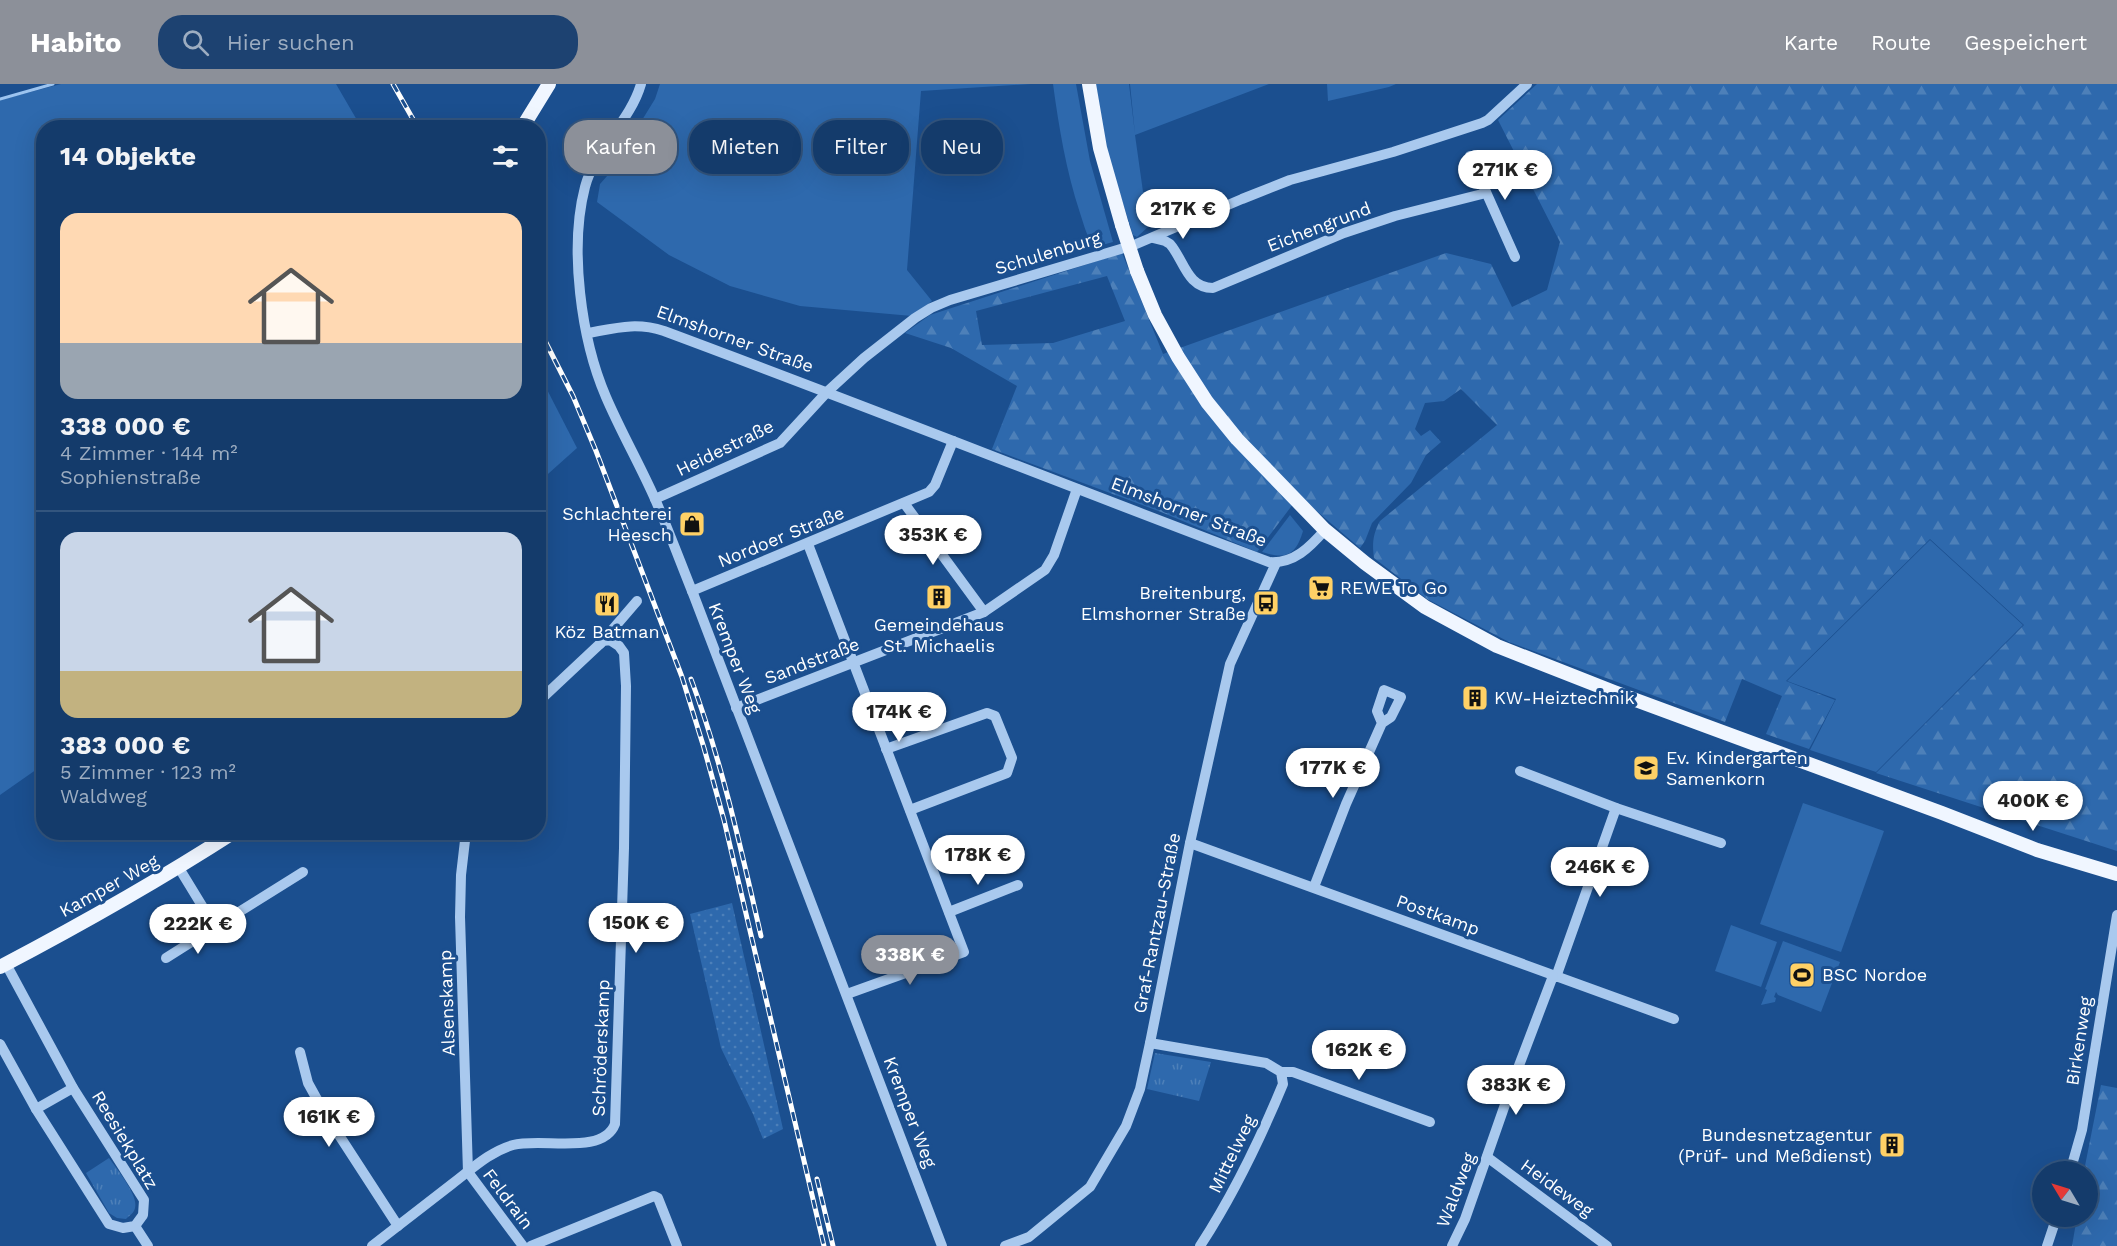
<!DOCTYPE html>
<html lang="de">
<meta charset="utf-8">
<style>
body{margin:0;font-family:"Work Sans",sans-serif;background:#1d4271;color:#f1f3f6;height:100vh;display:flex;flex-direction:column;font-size:22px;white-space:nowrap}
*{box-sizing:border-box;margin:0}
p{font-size:20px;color:#9dadc1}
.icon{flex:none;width:33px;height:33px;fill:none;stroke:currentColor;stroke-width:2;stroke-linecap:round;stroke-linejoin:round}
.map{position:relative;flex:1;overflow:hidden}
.drawer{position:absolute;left:36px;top:36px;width:510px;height:720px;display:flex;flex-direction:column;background:#143b6b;border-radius:24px;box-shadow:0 6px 24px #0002,0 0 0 2px #33557e}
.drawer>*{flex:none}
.top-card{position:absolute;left:564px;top:36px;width:570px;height:54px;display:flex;gap:12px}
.needle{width:39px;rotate:308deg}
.tools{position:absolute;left:2032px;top:1077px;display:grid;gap:12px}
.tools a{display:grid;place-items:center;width:66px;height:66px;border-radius:50%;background:#143b6b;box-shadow:0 6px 24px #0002,0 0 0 2px #33557e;font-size:30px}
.price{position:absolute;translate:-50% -51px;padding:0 14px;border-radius:21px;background:#fff;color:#222;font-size:20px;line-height:39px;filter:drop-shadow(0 2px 3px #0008)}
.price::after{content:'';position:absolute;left:50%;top:36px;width:18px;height:14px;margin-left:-9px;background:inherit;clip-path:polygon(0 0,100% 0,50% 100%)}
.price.current{background:#8c9099;color:#fff}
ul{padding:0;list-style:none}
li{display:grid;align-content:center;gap:12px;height:318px;padding:0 24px}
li+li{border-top:2px solid #33557e}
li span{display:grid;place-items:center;height:186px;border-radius:18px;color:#555}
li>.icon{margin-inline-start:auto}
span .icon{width:108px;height:108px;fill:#fffc;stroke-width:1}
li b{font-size:26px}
h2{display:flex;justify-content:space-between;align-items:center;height:72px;padding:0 24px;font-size:26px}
.chip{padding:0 21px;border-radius:24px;background:#143b6b;box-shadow:0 6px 24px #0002,0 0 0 2px #33557e;font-size:21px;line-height:54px}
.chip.current{background:#8c9099;color:#fff}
header{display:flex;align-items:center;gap:36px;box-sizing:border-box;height:84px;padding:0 30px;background:#8c9099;color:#fff}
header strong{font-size:28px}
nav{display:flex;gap:33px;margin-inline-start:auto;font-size:21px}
.search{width:420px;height:54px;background:#1d4271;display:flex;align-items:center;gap:15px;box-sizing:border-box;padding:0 21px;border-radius:24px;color:#9dadc1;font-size:22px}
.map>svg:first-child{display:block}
</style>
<header>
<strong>Habito</strong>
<div class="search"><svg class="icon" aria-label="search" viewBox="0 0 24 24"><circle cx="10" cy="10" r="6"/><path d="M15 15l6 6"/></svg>Hier suchen</div>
<nav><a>Karte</a><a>Route</a><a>Gespeichert</a></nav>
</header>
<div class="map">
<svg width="2117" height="1162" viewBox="0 0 2117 1162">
<defs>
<pattern id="forest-firs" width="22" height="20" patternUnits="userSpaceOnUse" patternTransform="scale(1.5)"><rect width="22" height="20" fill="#2e69ad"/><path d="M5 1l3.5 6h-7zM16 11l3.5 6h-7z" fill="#4d80b9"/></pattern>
<pattern id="park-tufts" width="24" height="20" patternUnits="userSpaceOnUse" patternTransform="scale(1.5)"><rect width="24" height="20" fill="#2e69ad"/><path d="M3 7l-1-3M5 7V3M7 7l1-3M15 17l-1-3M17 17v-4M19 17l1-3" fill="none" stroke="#4d80b9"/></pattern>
<pattern id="garden-dots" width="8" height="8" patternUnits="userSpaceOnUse" patternTransform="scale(1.5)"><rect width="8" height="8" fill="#2e69ad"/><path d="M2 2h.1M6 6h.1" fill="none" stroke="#4d80b9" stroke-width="1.8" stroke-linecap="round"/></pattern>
</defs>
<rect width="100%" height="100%" fill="#1b4f8f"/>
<g fill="#2e69ad">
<path d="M 61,0 L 336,0 L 361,43 L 44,44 L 43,688 L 40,683 L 0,711 L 0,16 Z"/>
<path d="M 660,0 L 1031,0 L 921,7 L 907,186 L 932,217 L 912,232 L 800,222 L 730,202 L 669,171 L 597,118 L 600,100 L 615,83 L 621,63 L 639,41 L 655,15 Z"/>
<path d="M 1053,0 L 1076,0 L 1090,77 L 1113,158 L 1095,163 C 1087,154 1084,141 1080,129 C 1066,86 1059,44 1053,0 Z"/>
<path d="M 1096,0 L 1129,0 L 1135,50 L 1130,0 L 1269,0 L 1135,51 L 1148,143 L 1137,153 L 1133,151 L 1107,69 Z"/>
<path d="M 1327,0 L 1396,0 L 1389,3 L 1328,17 Z"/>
<path d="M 539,290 L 577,364 L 539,398 L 538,398 Z"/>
<path d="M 1290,431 L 1303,447 C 1296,471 1286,476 1262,468 Z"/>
<path d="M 1930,456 L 2023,541 L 1876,688 L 1810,666 L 1836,615 L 1787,597 Z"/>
<path d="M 1803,719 L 1884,747 L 1841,868 L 1760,840 Z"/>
<path d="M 1731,841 L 1777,858 L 1761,903 L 1715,887 Z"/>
<path d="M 1783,857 L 1840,878 L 1821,928 L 1778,911 L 1776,908 L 1774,913 L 1776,914 L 1775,918 L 1761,921 L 1767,906 L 1765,905 Z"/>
</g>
<g fill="url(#forest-firs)" fill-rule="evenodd">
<path d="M 1537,0 L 2117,0 L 2117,767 L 1876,689 L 2024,541 L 1930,455 L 1786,597 L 1835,616 L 1809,665 L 1766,650 L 1782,612 L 1742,595 L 1725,638 L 1509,558 L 1427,515 L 1374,474 C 1372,459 1373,450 1380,437 L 1497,341 L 1461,305 L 1444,317 L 1425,319 L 1415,345 L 1421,352 L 1430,346 L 1441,358 L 1426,371 L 1411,399 L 1372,439 L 1365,457 L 1360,464 L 1299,412 L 1257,468 L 1161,428 L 992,365 L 1017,302 L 951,264 L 905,249 L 930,231 L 1122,169 L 1163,270 L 1446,169 L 1491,180 L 1512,223 L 1547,206 L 1560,158 L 1498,36 ZM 1107,192 L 1125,237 L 1053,259 L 982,261 L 976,227 Z"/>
<path d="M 2101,1001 L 2117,1004 L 2117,1162 L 2072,1162 L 2077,1133 L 2088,1132 L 2088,1088 L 2084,1087 Z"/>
</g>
<g fill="url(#park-tufts)">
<path d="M 1155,969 L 1211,978 L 1199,1017 L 1147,1005 Z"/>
<path d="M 109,1074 C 116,1084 139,1112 135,1124 C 134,1129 129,1132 126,1135 L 117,1134 L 109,1129 L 86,1089 Z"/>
</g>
<path fill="url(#garden-dots)" d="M 732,819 L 783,1045 L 763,1055 L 753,1030 L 721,964 L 690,830 Z"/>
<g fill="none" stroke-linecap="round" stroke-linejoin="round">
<path stroke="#9cc4f0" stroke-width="3" d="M 0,15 L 53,0"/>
<g stroke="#a9c9ee" stroke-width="10">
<path d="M 641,0 C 630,38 595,64 585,103 C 569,164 581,255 606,313 C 621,348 640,381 655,415 C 669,447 681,480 694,512 L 942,1162"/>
<path d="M 1470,72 L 1515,173"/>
<path d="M 1153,154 L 1165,157 L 1170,160 C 1184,176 1187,204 1213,204 L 1344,149 L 1395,132 L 1486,109"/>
<path d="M 588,249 C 616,244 636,238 664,247 C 866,322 1067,402 1269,478 C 1294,480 1310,463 1325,446"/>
<path d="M 655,415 L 780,359 L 827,308 L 864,274 L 915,234 L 931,224 L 950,216 L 1134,161 L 1242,115 L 1290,96 L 1393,68 L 1482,39 L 1488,36 L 1527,0"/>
<path d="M 904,419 L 984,528"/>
<path d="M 808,460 L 964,868 L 847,910"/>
<path d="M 692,507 L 929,408 L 935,401 L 953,357"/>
<path d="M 600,560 L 637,517"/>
<path d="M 736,624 L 984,528 L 1045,486 L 1054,471 L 1077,405"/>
<path d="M 886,665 L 987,629 L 995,632 L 1012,674 L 1007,689 L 910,726"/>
<path d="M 1520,687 L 1616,724 L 1721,759"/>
<path d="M 466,748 L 461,791 L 460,833 L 468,1088"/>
<path d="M 1190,759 L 1674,935"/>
<path d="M 179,784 L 215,843 L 303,788"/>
<path d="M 1314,803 L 1346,720 L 1382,639 L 1391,633 L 1401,613 L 1384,606 L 1377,627 L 1382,639"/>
<path d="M 949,828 L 1018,801"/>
<path d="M 166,874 L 215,843"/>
<path d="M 1556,893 L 1616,724"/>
<path d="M 1150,959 L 1266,979 L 1281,988 L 1283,1000 C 1259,1058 1234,1110 1200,1162"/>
<path d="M 0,960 L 36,1025 L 109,1140 L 123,1144 L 135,1142 L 143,1131 L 144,1116 L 73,1004 L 6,880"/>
<path d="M 300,968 L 308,999 L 324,1028 L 398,1142"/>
<path d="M 1281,988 L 1293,988 L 1430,1038"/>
<path d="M 36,1025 L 73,1004"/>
<path d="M 1487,1073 L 1607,1162"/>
<path d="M 468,1088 L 523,1162"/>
<path d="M 2070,1088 L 2082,1046 L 2117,831"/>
<path d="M 135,1142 L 148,1162"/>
<path d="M 372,1162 C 399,1141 425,1121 452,1100 C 472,1085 489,1068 513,1061 C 541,1053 603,1072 615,1040 L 624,764 L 626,602 L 624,569 L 619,562 L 610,556 L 603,557 L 538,618"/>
<path d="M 531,1162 L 654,1112 L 658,1114 L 677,1162"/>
<path d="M 1005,1162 L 1029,1153 L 1090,1103 L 1126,1042 L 1140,1005 L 1150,959 L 1190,759 L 1230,580 L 1276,479"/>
<path d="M 1452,1162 L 1465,1135 L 1515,992 L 1553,892"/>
<path d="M 2047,1162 L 2057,1132"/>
</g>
<g stroke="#f0f6ff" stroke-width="14">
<path d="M 1089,0 L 1100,64 L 1122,141"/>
<path d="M 522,44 L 549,0"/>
<path d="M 1137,187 L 1155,231 L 1178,273 L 1207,318 L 1237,355 L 1325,446 L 1365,479 L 1425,523 L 1497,562 L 1614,608 L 1942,729 L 2037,766 L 2117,790"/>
<path d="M 0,883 C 80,841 158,797 234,748"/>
</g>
<defs>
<g id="rail">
<path d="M 393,0 L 418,44"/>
<path d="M 538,243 L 573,312 L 596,367 L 682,593 L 704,664 L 724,736 L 824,1162"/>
<path d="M 691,595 C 722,678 741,765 761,852"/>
<path d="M 817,1095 L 833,1162"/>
</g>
</defs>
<use href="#rail" stroke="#fff" stroke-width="5"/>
<use href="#rail" stroke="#1b4f8f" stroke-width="3" stroke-dasharray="9" stroke-linecap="butt"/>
<path stroke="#f0f6ff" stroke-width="14" d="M 1122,141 L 1137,187"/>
</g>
<defs>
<symbol id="shop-square" viewBox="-11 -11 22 22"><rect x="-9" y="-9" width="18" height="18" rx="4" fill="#ffd166" stroke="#1b4f8f"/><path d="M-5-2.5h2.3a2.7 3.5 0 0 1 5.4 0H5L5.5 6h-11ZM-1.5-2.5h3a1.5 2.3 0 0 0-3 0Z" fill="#111"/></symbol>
<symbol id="supermarket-square" viewBox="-11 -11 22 22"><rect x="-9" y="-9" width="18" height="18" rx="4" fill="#ffd166" stroke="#1b4f8f"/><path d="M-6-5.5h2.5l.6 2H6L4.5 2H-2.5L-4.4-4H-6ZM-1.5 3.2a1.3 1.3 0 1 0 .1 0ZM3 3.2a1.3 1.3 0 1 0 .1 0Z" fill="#111"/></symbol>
<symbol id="building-square" viewBox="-11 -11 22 22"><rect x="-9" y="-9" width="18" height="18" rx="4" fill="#ffd166" stroke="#1b4f8f"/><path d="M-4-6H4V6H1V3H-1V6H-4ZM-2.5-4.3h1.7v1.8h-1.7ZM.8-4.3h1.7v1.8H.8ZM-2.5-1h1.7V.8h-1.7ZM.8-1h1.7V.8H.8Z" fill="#111"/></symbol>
<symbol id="bus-square" viewBox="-11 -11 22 22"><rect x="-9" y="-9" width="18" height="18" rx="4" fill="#ffd166" stroke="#1b4f8f"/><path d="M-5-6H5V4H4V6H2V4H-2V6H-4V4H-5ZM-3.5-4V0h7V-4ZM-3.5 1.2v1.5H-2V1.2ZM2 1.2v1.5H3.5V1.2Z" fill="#111"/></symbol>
<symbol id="restaurant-square" viewBox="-11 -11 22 22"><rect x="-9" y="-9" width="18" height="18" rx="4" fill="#ffd166" stroke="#1b4f8f"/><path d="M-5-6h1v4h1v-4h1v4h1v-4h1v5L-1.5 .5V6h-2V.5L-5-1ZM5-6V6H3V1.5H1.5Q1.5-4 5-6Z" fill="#111"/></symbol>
<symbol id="school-square" viewBox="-11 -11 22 22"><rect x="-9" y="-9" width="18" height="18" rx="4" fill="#ffd166" stroke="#1b4f8f"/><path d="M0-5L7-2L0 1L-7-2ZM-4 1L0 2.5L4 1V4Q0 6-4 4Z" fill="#111"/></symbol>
<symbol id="stadium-square" viewBox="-11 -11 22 22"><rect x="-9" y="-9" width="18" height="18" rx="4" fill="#ffd166" stroke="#1b4f8f"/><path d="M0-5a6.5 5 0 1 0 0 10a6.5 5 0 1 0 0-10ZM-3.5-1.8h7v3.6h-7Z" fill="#111"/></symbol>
</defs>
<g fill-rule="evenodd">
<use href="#shop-square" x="677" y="425" width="30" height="30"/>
<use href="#supermarket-square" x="1306" y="489" width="30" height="30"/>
<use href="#building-square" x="924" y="498" width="30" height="30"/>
<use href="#bus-square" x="1251" y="504" width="30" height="30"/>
<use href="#restaurant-square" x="592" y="505" width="30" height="30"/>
<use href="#building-square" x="1460" y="599" width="30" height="30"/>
<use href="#school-square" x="1631" y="669" width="30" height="30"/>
<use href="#stadium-square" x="1787" y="876" width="30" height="30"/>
<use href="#building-square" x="1877" y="1046" width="30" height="30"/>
</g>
<g text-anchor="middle" stroke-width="6" stroke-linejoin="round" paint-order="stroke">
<g font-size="18" fill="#fff" stroke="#1b4f8f">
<text transform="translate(1319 143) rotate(-21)" y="6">Eichengrund</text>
<text transform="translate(1048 169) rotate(-17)" y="6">Schulenburg</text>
<text transform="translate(735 255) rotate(20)" y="6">Elmshorner Straße</text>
<text transform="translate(725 364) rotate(-26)" y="6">Heidestraße</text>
<text transform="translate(1189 428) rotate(21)" y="6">Elmshorner Straße</text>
<text transform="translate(781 453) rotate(-22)" y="6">Nordoer Straße</text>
<text transform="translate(735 574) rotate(69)" y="6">Kremper Weg</text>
<text transform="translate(812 577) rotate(-21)" y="6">Sandstraße</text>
<text transform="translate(109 802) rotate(-29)" y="6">Kamper Weg</text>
<text transform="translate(1438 831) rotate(20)" y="6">Postkamp</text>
<text transform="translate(1157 839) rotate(-79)" y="6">Graf-Rantzau-Straße</text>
<text transform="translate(447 919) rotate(-92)" y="6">Alsenskamp</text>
<text transform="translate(2079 957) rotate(-81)" y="6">Birkenweg</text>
<text transform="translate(601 964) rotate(-88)" y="6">Schröderskamp</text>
<text transform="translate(910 1028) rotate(69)" y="6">Kremper Weg</text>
<text transform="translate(125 1056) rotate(59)" y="6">Reesiekplatz</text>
<text transform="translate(1232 1070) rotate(-64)" y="6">Mittelweg</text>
<text transform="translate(1557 1104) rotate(36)" y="6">Heideweg</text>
<text transform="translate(1456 1106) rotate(-69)" y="6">Waldweg</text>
<text transform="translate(508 1115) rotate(53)" y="6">Feldrain</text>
</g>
<g font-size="18" fill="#fff" stroke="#1b4f8f" text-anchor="start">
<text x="672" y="436" text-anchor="end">Schlachterei<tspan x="672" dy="21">Heesch</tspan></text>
<text x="1340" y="510">REWE To Go</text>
<text x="1246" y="515" text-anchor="end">Breitenburg,<tspan x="1246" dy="21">Elmshorner Straße</tspan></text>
<text x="939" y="547" text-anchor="middle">Gemeindehaus<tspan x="939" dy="21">St. Michaelis</tspan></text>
<text x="607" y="554" text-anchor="middle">Köz Batman</text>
<text x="1494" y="620">KW-Heiztechnik</text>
<text x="1666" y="680">Ev. Kindergarten<tspan x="1666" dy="21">Samenkorn</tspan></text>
<text x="1822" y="897">BSC Nordoe</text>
<text x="1872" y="1057" text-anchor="end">Bundesnetzagentur<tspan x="1872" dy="21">(Prüf- und Meßdienst)</tspan></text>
</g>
</g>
</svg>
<div class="tools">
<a><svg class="needle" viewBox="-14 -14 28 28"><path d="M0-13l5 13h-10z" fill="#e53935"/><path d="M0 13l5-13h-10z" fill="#9dadc1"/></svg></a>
</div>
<b class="price" style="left:1505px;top:117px">271K €</b>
<b class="price" style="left:1183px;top:156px">217K €</b>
<b class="price" style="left:933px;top:482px">353K €</b>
<b class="price" style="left:899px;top:659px">174K €</b>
<b class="price" style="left:1333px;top:715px">177K €</b>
<b class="price" style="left:2033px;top:748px">400K €</b>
<b class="price" style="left:978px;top:802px">178K €</b>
<b class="price" style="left:1600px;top:814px">246K €</b>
<b class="price" style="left:636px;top:870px">150K €</b>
<b class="price" style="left:198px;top:871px">222K €</b>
<b class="price current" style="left:910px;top:902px">338K €</b>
<b class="price" style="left:1359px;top:997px">162K €</b>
<b class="price" style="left:1516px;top:1032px">383K €</b>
<b class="price" style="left:329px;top:1064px">161K €</b>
<div class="top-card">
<a class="chip current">Kaufen</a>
<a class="chip">Mieten</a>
<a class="chip">Filter</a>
<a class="chip">Neu</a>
</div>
<section class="drawer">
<h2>14 Objekte<svg class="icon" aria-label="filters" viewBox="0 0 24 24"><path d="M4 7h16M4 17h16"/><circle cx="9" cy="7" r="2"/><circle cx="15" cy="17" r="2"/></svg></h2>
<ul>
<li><span style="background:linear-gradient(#ffd9b3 70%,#9aa5b1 0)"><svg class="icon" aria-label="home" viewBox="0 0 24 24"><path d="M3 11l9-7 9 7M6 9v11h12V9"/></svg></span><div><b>338 000 €</b><p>4 Zimmer · 144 m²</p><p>Sophienstraße</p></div></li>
<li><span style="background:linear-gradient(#c9d6e8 75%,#c2b280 0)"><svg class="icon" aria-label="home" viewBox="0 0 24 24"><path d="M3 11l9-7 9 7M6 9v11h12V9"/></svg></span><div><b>383 000 €</b><p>5 Zimmer · 123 m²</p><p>Waldweg</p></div></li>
</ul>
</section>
</div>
